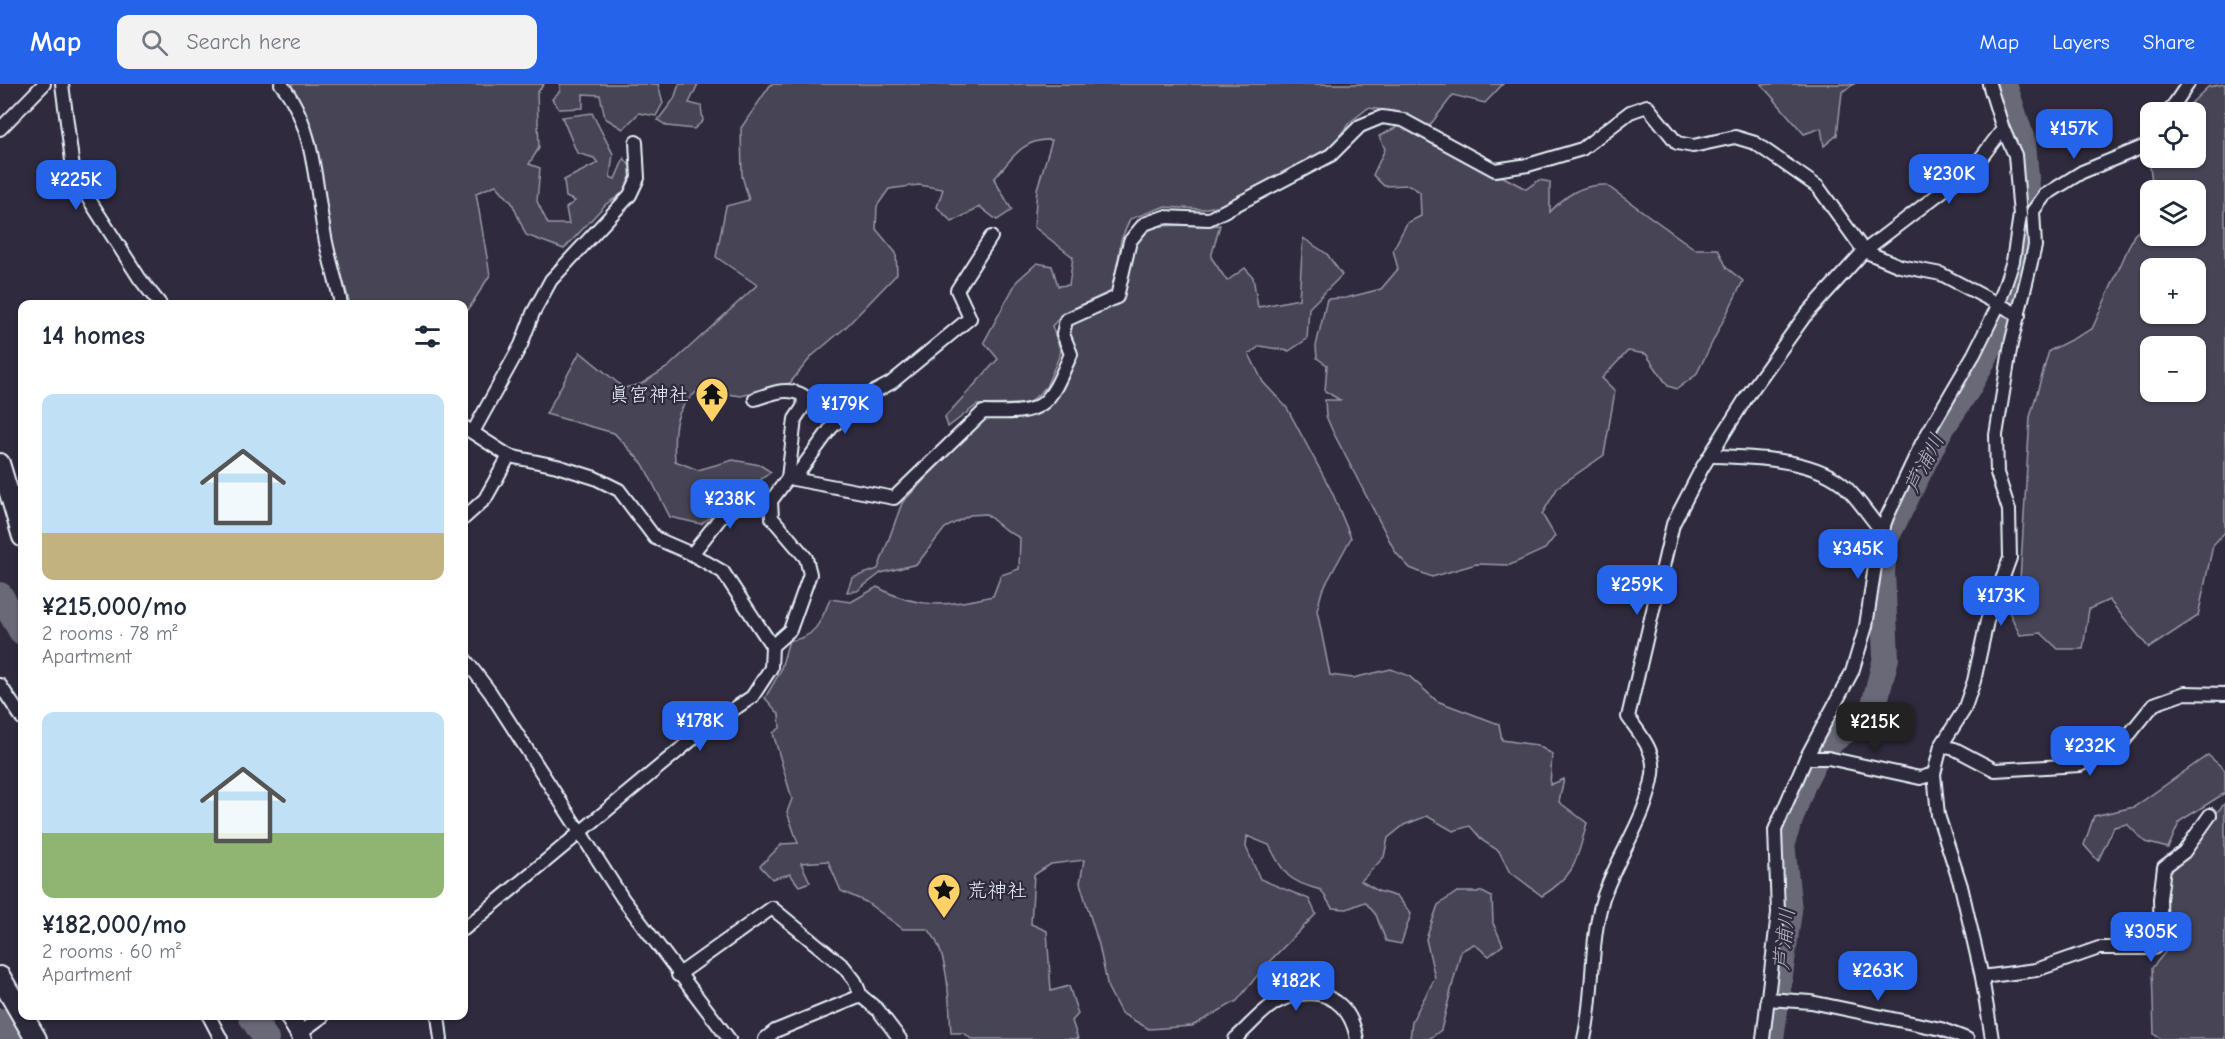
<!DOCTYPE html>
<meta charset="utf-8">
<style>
body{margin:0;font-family:"Comic Neue","Klee One",sans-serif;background:#f2f2f3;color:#1f2937;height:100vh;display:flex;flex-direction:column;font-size:22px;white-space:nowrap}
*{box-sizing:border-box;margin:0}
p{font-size:20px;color:#747a83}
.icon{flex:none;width:33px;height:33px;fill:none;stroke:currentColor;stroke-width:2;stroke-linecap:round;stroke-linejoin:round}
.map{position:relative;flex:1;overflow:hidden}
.side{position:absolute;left:18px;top:216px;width:450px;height:720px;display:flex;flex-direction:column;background:#fff;border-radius:12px;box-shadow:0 2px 4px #0004}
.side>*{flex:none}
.controls{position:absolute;left:2140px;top:18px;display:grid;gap:12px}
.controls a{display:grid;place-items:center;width:66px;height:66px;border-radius:12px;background:#fff;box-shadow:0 2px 4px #0004;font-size:30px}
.price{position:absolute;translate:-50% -51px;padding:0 14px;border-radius:12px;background:#2563eb;color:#fff;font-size:20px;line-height:39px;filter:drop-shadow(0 2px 3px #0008)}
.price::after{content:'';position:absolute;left:50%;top:36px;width:18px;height:14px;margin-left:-9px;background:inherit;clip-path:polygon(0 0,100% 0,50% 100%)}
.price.active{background:#222;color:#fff}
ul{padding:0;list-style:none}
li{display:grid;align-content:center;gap:12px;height:318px;padding:0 24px}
li span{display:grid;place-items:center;height:186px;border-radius:12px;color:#555}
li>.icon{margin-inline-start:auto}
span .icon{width:108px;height:108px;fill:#fffc;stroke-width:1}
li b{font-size:26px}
h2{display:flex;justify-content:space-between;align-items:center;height:72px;padding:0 24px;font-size:26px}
header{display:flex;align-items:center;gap:36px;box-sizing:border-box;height:84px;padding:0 30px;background:#2563eb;color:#fff}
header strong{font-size:28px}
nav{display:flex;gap:33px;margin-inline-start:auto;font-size:21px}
.search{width:420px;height:54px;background:#f2f2f3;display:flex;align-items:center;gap:15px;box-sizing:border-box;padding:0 21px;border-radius:12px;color:#747a83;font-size:22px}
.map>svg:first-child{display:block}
</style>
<header>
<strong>Map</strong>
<div class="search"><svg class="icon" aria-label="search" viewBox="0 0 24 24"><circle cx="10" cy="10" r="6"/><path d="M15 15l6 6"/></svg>Search here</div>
<nav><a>Map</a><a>Layers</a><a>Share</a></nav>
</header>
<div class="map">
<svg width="2225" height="955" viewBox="0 0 2225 955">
<rect width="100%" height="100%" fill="#2f2a3d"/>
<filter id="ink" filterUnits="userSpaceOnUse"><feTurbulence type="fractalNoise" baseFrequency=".0167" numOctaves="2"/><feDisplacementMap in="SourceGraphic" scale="12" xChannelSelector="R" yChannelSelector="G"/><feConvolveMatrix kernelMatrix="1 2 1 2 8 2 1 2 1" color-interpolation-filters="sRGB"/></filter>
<g filter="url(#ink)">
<g fill="#464455" stroke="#979aa6" stroke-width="1.5" fill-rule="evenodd">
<path d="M 288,0 L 544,0 L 537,9 L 539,64 L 529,80 L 540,84 L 537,117 L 548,140 L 569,140 L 566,124 L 575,117 L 566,113 L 564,96 L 598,79 L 594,74 L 577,69 L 562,33 L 592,29 L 613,70 L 610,93 L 615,95 L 624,74 L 636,90 L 630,105 L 606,120 L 564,165 L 526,151 L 512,119 L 496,101 L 476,109 L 490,191 L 468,226 L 464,227 L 464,220 L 350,220 Z"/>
<path d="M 560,0 L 658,0 L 663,19 L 656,32 L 639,29 L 623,45 L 605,34 L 600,11 L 583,10 L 583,24 L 559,25 L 552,15 L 560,7 Z"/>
<path d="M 679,0 L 698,0 L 689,19 L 701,22 L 703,37 L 694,45 L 667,42 L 658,36 L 674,15 Z"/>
<path d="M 771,0 L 1503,0 L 1485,19 L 1453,11 L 1427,45 L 1383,26 L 1368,24 L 1349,39 L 1332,62 L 1230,119 L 1203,125 L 1163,123 L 1130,135 L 1121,156 L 1114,206 L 1065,228 L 1052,242 L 1061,268 L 1046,303 L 1028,320 L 977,321 L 948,343 L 945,333 L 998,275 L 984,258 L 1017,197 L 1037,179 L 1052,182 L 1058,202 L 1069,201 L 1073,173 L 1034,143 L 1037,105 L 1052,56 C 1022,54 1012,75 994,95 L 1012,126 L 997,136 L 980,123 L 952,138 L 937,123 L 943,105 L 919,101 L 889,105 L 877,122 L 876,145 L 896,169 L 897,190 L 846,243 L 812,272 L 790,299 L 741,312 L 699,306 C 673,325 673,347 675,377 L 698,386 L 733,376 L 760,381 L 771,388 L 701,440 L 670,433 L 643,380 L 614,349 L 546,330 L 580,268 L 624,304 L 641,300 L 668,283 L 757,201 L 716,173 L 726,122 L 749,116 L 742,92 L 741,44 Z"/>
<path d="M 1761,0 L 1854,0 L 1842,8 L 1837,51 L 1824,62 L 1821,44 L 1804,50 Z"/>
<path d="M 2225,0 L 2225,448 L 2213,461 L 2198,532 L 2149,564 L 2109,516 L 2089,525 L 2083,565 L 2058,565 L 2041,549 L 2020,551 L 2010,530 L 2020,496 L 2030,333 L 2049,267 L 2092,245 L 2134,151 L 2151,135 L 2151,152 L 2196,152 L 2196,106 L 2153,106 L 2149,75 L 2151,71 L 2151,74 L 2196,74 L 2196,28 L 2182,28 L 2208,3 ZM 2151,184 L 2196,184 L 2196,230 L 2151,230 ZM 2196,262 L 2196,308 L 2151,308 L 2151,262 Z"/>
<path d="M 1403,40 L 1526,105 L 1539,96 L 1550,98 L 1550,128 C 1566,111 1582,100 1606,101 L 1695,165 L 1718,165 L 1727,184 L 1743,197 L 1696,291 L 1677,305 L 1668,302 L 1646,270 L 1628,267 L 1602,294 L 1615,307 L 1604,371 L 1558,403 L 1542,430 L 1555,452 L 1545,465 L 1510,481 L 1476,480 L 1432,493 L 1410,484 L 1396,469 L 1333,348 L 1326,332 L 1325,316 L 1340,316 L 1325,307 L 1327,281 L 1317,274 L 1316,262 L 1327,215 L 1346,214 L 1381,205 L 1398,185 L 1393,166 L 1407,139 L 1421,132 L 1420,108 L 1409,101 L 1384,102 L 1373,91 L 1385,65 L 1379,52 Z"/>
<path d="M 1220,141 L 1211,173 L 1227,197 L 1245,184 L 1253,193 L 1258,223 L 1299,215 L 1303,154 L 1327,170 L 1342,191 L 1309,224 L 1307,255 L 1289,267 L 1260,262 L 1249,270 L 1263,298 L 1287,324 L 1332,408 L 1351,454 L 1322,507 L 1317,526 L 1330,591 L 1353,594 L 1391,585 L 1409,592 L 1437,617 L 1499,640 L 1502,656 L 1537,661 L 1552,670 L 1550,701 L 1564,695 L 1559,718 L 1587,739 C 1576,777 1577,790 1542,812 L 1509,787 L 1499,767 L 1483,757 L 1470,742 L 1453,747 L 1427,732 L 1404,741 L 1388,754 L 1384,773 L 1361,797 L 1378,807 L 1398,813 L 1411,830 L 1401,860 L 1386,857 L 1376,831 L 1365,818 L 1347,825 L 1332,824 L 1321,806 C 1289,798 1284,791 1269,761 L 1247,752 L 1246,763 L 1260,795 L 1309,815 L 1316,830 L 1264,883 L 1237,917 L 1192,942 L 1149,945 L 1121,929 L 1108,904 L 1099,861 L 1080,799 L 1084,776 L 1051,780 L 1034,791 L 1031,840 L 1047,847 L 1051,907 L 1069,902 L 1078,930 L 1072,937 L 1078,955 L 971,955 L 964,949 L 951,949 C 949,918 949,868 928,845 L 903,845 L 866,818 L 841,807 L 828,777 L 801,779 L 810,798 L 799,802 L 790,790 L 772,795 L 760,782 L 782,760 L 798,759 L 787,728 L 792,715 L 773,649 L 780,644 L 779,630 L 765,614 L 780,588 L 789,556 C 815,556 822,535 830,515 L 851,518 L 877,503 C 918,526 950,522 993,512 L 1001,491 L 1019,485 L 1020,454 L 1004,445 L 986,430 L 970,431 L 945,444 L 917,480 L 881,489 L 857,507 L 847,508 L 852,494 L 878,485 L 902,419 L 972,346 L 986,335 L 1029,333 L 1054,316 L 1075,275 L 1068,248 L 1074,237 L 1106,226 L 1122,215 C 1128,190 1130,145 1163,142 C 1182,140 1201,143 1220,141 Z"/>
<path d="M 2208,671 L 2225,686 L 2225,709 L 2180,737 L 2168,764 L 2145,758 L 2127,740 L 2114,743 L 2098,777 L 2084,761 L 2094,732 L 2134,723 Z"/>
<path d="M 2225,719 L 2225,955 L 2161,955 L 2154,950 L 2152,884 L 2166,867 L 2168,784 Z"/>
<path d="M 1457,808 L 1482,808 L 1492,813 L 1493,839 L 1503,861 L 1489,872 L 1474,860 L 1461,867 L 1441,946 L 1429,955 L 1410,955 L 1412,937 L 1435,894 L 1426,855 L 1438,821 Z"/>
</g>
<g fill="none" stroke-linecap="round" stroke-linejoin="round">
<g stroke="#696978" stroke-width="26">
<path d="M 0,511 L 22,548"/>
<path d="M 251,932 L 266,955"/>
<path d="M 0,937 L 8,955"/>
<path d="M 1771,955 L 1789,827 L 1782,758 L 1804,697 L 1820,666 L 1873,625 L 1886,574 L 1882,488 L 1885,456 L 1939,348 L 1968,304 L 2013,220 L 2026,168 L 2028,116 L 2023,59 L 2004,0"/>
</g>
<defs>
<g id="street">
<path d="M 62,0 L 74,92 L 140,195 L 160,220"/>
<path d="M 281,0 C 315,41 315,103 325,153 C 329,176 337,198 341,220"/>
<path d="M 2169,28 L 2188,0"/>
<path d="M 0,45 L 44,0"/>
<path d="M 755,315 C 772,309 788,302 804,312 L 803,323 L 795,335 L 788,394 L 894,414 L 983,328 C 1045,330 1047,325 1071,270 L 1063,250 L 1066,236 L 1117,213 L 1130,157 L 1144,140 L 1164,133 L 1209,135 L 1331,71 L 1360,42 L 1382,33 L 1403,36 L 1495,86 L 1528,81 L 1582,65 L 1630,28 L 1647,22 L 1677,59 L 1693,62 L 1735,53 L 1755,59 L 1818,103 L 1864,167 L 1900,182 L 1941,190 L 2019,231"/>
<path d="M 464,343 L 509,372 L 557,382 L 595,394 L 619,406 L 655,454 L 692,470 L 723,488 L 772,562 L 771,584 L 752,613 L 707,643 L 464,845"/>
<path d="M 473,348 L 521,261 L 533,229 L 551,196 L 630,111 L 638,94 L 636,58"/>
<path d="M 1710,372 C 1748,373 1809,374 1841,399 C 1854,409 1866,428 1877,441 L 1884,443"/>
<path d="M 464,434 L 485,415 L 509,372"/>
<path d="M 692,470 L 721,433 L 751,413 L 771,417"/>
<path d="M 772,562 L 790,546 L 810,490 L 806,474 L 772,434 L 771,417 L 788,394 L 799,388 L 831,344 L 859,316 L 891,299 L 970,234 L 957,206 L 991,153"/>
<path d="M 464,574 L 490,608 L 623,815 L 729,955"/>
<path d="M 0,601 L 22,634"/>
<path d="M 1941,662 L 1955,665 L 1995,686 L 2080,681 L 2124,657 L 2154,620 L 2185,609 L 2225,610"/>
<path d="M 1806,674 L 1828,674 L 1920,694 L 1934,690"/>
<path d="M 678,891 L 772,824 L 844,883 L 855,897 L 861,912 L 878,926 L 900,955"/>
<path d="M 1982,893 L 2036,886 L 2099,864 L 2154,864 L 2161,858 L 2160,815 L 2164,783 L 2184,768 L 2210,731"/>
<path d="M 1767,915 L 1811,918 L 1941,945 L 1967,955"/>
<path d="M 209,932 L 221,955"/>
<path d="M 438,932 L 441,955"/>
<path d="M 300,949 L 323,932"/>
<path d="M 765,955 L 775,947 L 861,912"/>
<path d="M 1235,955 C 1248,944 1262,926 1277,918 C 1315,899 1349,912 1357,955"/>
<path d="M 1584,955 C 1595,909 1589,860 1603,814 C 1617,772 1647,734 1653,690 C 1656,668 1640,650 1628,633 L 1673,440 L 1702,384 L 1746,314 L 1804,233 L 1864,167 L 1974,83 L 2003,45"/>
<path d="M 1763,955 L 1778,829 L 1775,746 L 1806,674 L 1852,588 L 1866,542 L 1879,455 L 1887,433 L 1922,359 L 1974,270 L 1998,222 L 2013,177 L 2020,131 L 2015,71 L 2003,45 L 1989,0"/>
<path d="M 1992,955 L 1982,893 L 1961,802 L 1938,731 L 1934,690 L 1941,662 L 1964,626 L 1974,597 L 1987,537 L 2010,474 L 2009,426 L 1997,389 L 1996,351 L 2011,260 L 2035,162 L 2033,127 L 2045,111 L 2082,88 L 2148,61 L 2151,57"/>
</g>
<g id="secondary">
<path d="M 0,379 L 22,453"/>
<path d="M 289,932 L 303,955"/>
</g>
<path id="primary" d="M 0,893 L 36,955"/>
</defs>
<use href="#street" stroke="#e8f1f8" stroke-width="16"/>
<use href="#secondary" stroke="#e8f1f8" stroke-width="22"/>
<use href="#primary" stroke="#e8f1f8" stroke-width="24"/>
<use href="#street" stroke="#2f2a3d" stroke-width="12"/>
<use href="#secondary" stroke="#2f2a3d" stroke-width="18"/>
<use href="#primary" stroke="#2f2a3d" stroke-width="20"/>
</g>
</g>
<defs>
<symbol id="temple-pin" viewBox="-11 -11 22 30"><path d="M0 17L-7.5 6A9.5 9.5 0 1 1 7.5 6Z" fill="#ffd166" stroke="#2f2a3d"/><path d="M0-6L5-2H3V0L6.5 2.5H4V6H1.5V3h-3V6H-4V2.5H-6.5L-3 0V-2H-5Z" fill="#111"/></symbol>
<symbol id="sight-pin" viewBox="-11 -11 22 30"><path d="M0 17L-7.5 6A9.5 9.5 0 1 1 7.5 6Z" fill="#ffd166" stroke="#2f2a3d"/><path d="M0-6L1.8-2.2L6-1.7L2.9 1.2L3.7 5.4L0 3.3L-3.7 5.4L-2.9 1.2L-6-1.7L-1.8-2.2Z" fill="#111"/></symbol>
</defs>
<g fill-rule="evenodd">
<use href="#temple-pin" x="693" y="291" width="38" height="52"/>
<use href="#sight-pin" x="925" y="787" width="38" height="52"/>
</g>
<g text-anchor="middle" stroke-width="4.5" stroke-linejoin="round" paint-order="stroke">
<g font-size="20" fill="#e8f1f8" stroke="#2f2a3d" text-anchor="end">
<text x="689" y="317">眞宮神社</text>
<text x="967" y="813" text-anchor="start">荒神社</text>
</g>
<g font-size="21" font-style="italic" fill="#afb4be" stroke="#2f2a3d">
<text transform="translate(1924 379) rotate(-63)" y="7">芦浦川</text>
<text transform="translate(1784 855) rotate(-84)" y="7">芦浦川</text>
</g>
</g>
</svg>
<div class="controls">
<a><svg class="icon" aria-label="locate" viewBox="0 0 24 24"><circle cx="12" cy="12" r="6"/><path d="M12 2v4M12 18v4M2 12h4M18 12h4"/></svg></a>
<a><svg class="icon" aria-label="layers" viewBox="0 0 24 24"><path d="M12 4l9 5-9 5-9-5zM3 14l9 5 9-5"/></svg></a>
<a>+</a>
<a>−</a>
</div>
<b class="price" style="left:2074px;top:76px">¥157K</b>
<b class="price" style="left:1949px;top:121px">¥230K</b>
<b class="price" style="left:76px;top:127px">¥225K</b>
<b class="price" style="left:845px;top:351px">¥179K</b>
<b class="price" style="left:730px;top:446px">¥238K</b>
<b class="price" style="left:1858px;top:496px">¥345K</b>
<b class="price" style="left:1637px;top:532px">¥259K</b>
<b class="price" style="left:2001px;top:543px">¥173K</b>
<b class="price" style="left:700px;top:668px">¥178K</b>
<b class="price active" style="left:1875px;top:669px">¥215K</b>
<b class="price" style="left:2090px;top:693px">¥232K</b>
<b class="price" style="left:2151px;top:879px">¥305K</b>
<b class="price" style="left:1878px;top:918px">¥263K</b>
<b class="price" style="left:1296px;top:928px">¥182K</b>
<section class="side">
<h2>14 homes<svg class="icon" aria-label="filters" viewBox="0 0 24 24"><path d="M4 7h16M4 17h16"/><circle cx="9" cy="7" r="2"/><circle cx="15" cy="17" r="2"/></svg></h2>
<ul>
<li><span style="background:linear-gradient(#bfe0f5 75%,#c2b280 0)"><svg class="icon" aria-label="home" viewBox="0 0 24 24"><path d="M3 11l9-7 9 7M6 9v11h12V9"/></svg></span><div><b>¥215,000/mo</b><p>2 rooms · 78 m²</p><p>Apartment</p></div></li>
<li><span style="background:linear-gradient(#bfe0f5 65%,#8fb573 0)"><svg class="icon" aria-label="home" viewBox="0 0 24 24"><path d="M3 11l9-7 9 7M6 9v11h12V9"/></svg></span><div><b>¥182,000/mo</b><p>2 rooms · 60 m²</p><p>Apartment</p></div></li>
</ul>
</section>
</div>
